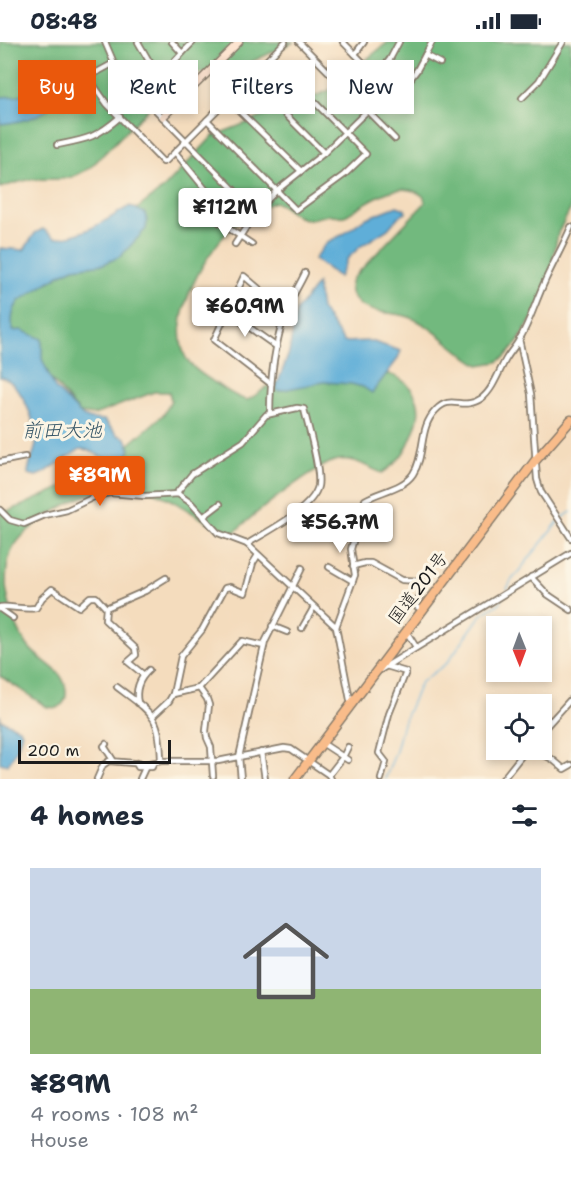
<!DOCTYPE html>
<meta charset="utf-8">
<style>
body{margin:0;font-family:"Shantell Sans","Klee One",sans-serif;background:#f2f2f3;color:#1f2937;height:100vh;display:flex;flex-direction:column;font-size:22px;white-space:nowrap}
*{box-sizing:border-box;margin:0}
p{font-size:20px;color:#747a83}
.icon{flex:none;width:33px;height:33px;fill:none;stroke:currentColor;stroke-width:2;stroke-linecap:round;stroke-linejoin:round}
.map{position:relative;height:737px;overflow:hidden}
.side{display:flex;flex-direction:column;background:#fff;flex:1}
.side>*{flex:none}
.banner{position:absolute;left:18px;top:18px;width:536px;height:54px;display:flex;gap:12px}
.needle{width:39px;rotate:179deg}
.fabs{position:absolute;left:486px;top:574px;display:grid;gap:12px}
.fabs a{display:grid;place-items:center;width:66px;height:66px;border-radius:0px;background:#fff;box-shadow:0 3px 9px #0003;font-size:30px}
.scale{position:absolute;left:18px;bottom:15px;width:153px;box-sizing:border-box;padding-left:6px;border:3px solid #1c1c1c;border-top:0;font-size:16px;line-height:21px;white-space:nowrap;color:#1c1c1c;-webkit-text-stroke:4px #fcf5e5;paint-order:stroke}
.price{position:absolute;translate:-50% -51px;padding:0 14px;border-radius:6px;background:#fff;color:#222;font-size:20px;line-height:39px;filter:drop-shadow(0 2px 3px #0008)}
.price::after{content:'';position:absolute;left:50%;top:36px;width:18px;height:14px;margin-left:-9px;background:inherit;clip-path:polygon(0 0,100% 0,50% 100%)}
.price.selected{background:#ea580c;color:#fff}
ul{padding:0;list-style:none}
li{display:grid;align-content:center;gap:12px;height:318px;padding:0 30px}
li+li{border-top:2px solid #e0e1e3}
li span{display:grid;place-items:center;height:186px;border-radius:0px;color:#555}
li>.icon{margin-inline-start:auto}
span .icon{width:108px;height:108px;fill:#fffc;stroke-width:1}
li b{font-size:26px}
h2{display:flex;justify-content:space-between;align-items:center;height:72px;padding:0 30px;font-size:26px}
.tag{padding:0 21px;border-radius:0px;background:#fff;box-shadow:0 3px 9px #0003;font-size:21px;line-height:54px}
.tag.selected{background:#ea580c;color:#fff}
.status{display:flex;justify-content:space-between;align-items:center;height:42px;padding:0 30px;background:#fff;direction:ltr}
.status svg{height:16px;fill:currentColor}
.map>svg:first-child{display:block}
</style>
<div class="status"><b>08:48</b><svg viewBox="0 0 49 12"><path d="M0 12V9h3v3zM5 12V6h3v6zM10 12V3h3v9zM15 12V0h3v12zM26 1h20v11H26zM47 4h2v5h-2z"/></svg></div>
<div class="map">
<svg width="571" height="737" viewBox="0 0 571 737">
<rect width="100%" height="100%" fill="#fcf5e5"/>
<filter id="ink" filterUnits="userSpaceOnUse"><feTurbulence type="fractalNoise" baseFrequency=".0167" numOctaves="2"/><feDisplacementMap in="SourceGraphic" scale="12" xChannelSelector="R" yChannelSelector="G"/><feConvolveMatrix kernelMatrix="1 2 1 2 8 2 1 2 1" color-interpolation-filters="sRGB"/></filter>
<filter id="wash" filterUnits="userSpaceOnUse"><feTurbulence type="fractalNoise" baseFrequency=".008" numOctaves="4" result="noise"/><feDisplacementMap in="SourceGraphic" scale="24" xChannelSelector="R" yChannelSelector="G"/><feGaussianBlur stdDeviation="1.35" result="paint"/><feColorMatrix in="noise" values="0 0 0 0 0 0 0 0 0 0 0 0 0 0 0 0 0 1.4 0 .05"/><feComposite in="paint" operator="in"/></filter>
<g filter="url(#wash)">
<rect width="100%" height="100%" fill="#f4dcbd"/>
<g fill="#72b97e" stroke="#476a4d" stroke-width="1.5">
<path d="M 0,0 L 294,0 L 232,29 L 191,32 L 178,37 L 91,125 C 64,143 56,135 28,138 C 18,140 9,143 0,146 Z"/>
<path d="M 388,0 L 571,0 L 571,166 L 558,191 L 546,253 L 518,300 L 505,315 L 497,320 L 479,323 C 454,309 435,285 409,275 C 393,270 372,272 359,262 C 351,255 348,247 352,237 L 425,161 L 424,155 C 400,134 367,161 345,174 C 340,175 337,173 331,173 C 320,173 310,181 299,175 C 290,171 284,163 274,160 C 263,164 248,172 238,180 C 208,205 167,274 185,314 C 191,326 205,334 215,341 C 225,347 236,356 247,358 C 257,354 264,345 274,341 C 292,334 314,335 333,333 C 349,332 368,328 384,331 C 408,335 424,356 417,380 C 410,402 402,419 382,431 C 368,426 355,415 338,418 C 318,421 251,474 235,490 L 227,491 C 205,481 171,454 151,450 C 135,447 117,446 101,449 C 72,456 20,485 10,513 C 6,523 6,534 6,544 C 8,562 17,590 28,604 C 40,621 67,627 66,652 C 66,658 63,663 57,666 L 47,665 L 0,634 L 0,468 L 9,469 L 23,463 L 69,442 L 110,419 L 164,372 L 171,358 L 169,350 L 154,350 L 94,373 L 80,371 L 17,296 L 5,269 L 165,145 L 213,94 L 328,49 Z"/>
</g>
<g fill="#5eaed8" stroke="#3d657a" stroke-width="1.5">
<path d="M 37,47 L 45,47 C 47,50 51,56 51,60 C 50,75 12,81 0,82 L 0,55 L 17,54 Z"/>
<path d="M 130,164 L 145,171 L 147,179 L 146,187 L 121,214 L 104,222 L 74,226 L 63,231 L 19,259 C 12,269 11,277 13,289 L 21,288 L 42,297 L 42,317 L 55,346 L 83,374 L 91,377 L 104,378 L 118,393 L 126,396 L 130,407 L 126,418 L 106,417 L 88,408 L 80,407 L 44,431 L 36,434 L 28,432 C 28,421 35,412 36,401 C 38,383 20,338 0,335 L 0,206 L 24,208 L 35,191 L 43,187 L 55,196 C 83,195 107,177 130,164 Z"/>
<path d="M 397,164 L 405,167 L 406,171 L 399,174 L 388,187 L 361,204 L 347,217 L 339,235 L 314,217 L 327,200 L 342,193 L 364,177 Z"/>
<path d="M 317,242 L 321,267 L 344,300 L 371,299 L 401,309 L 397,318 L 372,351 L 363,345 L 351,342 L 324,340 L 278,349 L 276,345 L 289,311 L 296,269 Z"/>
<path d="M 0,673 L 1,678 L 19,686 L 22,690 L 18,705 L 8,723 L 0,721 Z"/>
</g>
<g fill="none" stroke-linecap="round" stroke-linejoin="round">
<g stroke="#5eaed8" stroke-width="1.5">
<path d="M 562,476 L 571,470"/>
<path d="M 507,547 L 511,539 L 558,480"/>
<path d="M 385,737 L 396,709 L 403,681 L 421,640 L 447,621 L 481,573 L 500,561 L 503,554"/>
</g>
</g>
</g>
<g filter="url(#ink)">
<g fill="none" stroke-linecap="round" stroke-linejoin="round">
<defs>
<g id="street">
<path d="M 105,0 L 114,21 L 126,38 L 256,170"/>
<path d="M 138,0 L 149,19 L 162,33"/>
<path d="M 172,0 L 182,11"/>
<path d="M 299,0 L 395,97"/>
<path d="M 343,0 L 397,55 L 417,28 L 432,0"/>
<path d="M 355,12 L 364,0"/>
<path d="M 425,13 L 440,21"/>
<path d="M 114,21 L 88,35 L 107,62 L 163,120 L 166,119 L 285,0"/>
<path d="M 377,34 L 390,17 L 399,0"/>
<path d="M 249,36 L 324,111"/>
<path d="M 140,55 L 193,0"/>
<path d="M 522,56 L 539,39 L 563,0"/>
<path d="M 228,58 L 301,129"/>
<path d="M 207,78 L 296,168 L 344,133 L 366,112 L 270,15"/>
<path d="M 57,103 C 87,97 96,96 120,75"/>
<path d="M 175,110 L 210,153 L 200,159 L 199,167"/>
<path d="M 210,174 L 252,202"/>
<path d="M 235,202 L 256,170 L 276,149 L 324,111 L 367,69"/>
<path d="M 226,269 L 277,305"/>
<path d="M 519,297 L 531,352 L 537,437 L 541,450 L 571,496"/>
<path d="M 271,342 L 214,298 L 244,234 L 286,270"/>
<path d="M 270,372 C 270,338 275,301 286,269 C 291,256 299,244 305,231"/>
<path d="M 0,420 L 25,415"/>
<path d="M 178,452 L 178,449 L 192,432 L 243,400 L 266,373 L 297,366 L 304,367 C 308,385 321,427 318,444 C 313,467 266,490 247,502"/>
<path d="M 0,468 L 10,478 L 24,482 L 45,473 L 67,468 L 96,454 L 110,451 L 145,454 L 178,452 L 191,461 L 218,491 L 247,502 L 336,585 L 351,663"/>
<path d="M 203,475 L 220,462"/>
<path d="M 258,513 L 253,521 L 245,551 L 230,545 L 225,546 L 202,588 L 181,614 L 173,652 L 199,646 L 242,599 L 264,604"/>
<path d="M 353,524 L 365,521 L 371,521 L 402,538 L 422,539 L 422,548 L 416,564 L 422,568"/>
<path d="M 329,525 L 353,539"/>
<path d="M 531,535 L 547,552 L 571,568"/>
<path d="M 0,565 C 12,564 24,568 36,566 L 42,556 L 52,547 L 79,565 L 90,555 L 96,555 L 106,566 L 105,578 L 135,606 L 136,613 L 128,620 L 144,633"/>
<path d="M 106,566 L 145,549 L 166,536"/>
<path d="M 0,567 L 13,576"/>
<path d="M 272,584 L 287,590"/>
<path d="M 336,585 L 355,533 L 351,507 L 365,458 C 380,449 403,447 413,432 C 426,412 418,386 436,368 C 452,351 462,370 482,356 C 493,348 499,329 506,317 C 510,310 515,305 519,298 C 530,280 536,258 545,239 C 553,221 563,204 571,185"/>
<path d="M 302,586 L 314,565"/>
<path d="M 406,589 L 416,605"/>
<path d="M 380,628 L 571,511"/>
<path d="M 117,645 C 153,672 160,673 161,719"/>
<path d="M 199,646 L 207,657 L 209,663 L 206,689 L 207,696 L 211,705 L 213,734"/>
<path d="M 138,661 C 135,648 139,637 149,628"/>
<path d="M 508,662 L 512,663"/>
<path d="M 542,673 L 550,679"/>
<path d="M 153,674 L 169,659 L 173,652"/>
<path d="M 542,689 L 571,657"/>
<path d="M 322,701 L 348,718"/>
<path d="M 106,702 L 104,704 L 113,718"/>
<path d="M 534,708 L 552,717 L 564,727 L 571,723"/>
<path d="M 261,710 L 265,737"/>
<path d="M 136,721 L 138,725 L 152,725 L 153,721"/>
<path d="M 329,733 L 343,715 L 348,705"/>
<path d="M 97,737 L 103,723 L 109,719 L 145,722 L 161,719 L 218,719 L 284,706 L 291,707 L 329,733 L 331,737"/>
<path d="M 140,737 L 145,726"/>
<path d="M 241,737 L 239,715 L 265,600 L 302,526"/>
<path d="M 381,737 L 386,720 L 379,711 L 389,672 L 406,630 L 386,624"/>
<path d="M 503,737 L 526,708"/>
</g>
<path id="secondary" d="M 163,75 L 239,0"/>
<path id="highway" d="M 295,737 L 535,419 L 571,378"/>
</defs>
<use href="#street" stroke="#887c6c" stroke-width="8"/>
<use href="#secondary" stroke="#887c6c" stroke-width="9"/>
<use href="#highway" stroke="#887c6c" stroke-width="11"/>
<use href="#street" stroke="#fff" stroke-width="4.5"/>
<use href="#secondary" stroke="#fde4d0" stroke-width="6"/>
<use href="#highway" stroke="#f9bc8a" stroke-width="8"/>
</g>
</g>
<g text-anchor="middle" stroke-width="6" stroke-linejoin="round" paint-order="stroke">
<g font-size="18" fill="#1c1c1c" stroke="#fcf5e5">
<text transform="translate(418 546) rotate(-53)" y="6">国道201号</text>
</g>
<g font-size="20" font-style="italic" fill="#365667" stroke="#fcf5e5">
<text x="62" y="395">前田大池</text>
</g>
</g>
</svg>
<div class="fabs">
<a><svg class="needle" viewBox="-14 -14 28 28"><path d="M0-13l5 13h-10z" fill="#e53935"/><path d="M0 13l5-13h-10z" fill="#747a83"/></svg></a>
<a><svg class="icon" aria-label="locate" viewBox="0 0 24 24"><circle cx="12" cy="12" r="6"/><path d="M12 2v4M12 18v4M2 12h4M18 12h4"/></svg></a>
</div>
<div class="scale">200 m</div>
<b class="price" style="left:225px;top:197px">¥112M</b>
<b class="price" style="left:245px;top:296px">¥60.9M</b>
<b class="price selected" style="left:100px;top:465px">¥89M</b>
<b class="price" style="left:340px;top:512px">¥56.7M</b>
<div class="banner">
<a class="tag selected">Buy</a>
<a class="tag">Rent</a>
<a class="tag">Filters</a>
<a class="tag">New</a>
</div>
</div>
<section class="side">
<h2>4 homes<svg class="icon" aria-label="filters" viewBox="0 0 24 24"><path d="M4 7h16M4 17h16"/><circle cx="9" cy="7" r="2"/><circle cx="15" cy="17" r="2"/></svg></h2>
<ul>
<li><span style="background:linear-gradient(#c9d6e8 65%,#8fb573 0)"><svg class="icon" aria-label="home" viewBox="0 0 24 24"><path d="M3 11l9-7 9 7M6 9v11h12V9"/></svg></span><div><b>¥89M</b><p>4 rooms · 108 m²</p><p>House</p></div></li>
</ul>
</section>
